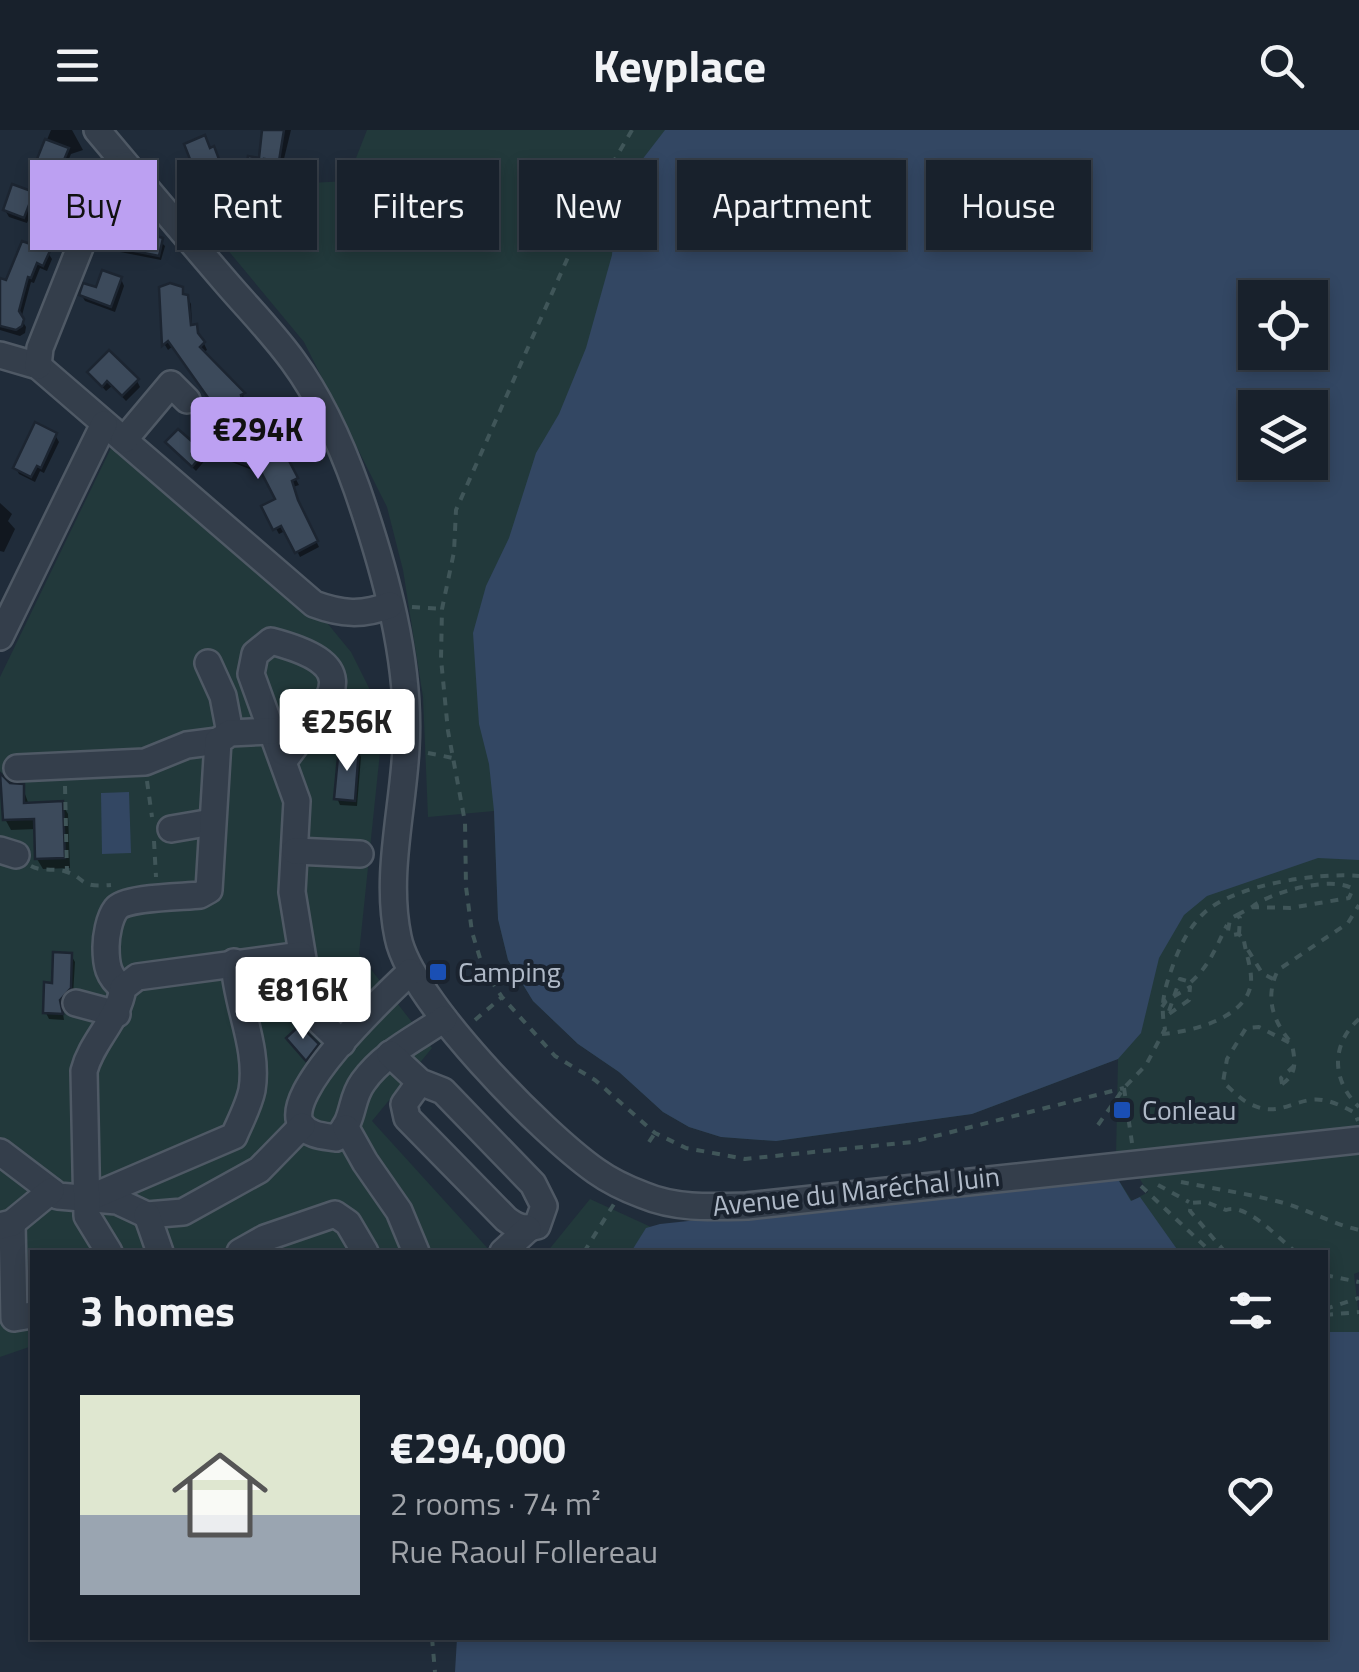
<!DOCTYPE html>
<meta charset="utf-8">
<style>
body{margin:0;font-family:"Titillium Web",sans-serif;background:#212934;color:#f1f3f6;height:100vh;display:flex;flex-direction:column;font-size:38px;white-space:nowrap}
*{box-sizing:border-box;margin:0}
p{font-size:32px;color:#9fa3a9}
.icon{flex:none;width:55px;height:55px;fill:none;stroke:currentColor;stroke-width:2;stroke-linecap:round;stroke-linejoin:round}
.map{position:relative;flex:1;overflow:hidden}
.sheet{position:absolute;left:30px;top:1120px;width:1298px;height:390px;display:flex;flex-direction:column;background:#18212c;border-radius:0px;box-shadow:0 5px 15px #0003,0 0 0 2px #363e48}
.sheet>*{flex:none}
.top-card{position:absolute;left:30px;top:30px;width:1300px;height:90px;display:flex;gap:20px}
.tools{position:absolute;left:1238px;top:150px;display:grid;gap:20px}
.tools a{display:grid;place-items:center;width:90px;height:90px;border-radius:0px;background:#18212c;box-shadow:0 5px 15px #0003,0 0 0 2px #363e48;font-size:50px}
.price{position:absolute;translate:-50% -85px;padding:0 22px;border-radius:10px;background:#fff;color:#222;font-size:32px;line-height:65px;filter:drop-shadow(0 2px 5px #0008)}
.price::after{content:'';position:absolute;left:50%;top:60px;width:30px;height:22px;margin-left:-15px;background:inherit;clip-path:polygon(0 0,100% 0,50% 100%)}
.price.active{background:#bca0f2;color:#111}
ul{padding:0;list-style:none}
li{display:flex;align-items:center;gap:30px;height:250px;padding:0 50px}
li+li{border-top:2px solid #363e48}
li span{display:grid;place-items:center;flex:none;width:280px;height:200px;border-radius:0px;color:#555}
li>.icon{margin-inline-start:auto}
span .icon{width:120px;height:120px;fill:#fffc;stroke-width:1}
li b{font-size:42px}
h2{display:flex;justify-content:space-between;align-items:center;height:120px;padding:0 50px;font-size:42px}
.tag{padding:0 35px;border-radius:0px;background:#18212c;box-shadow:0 5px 15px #0003,0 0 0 2px #363e48;font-size:35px;line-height:90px}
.tag.active{background:#bca0f2;color:#111}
header{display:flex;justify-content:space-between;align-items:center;height:130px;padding:0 50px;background:#18212c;font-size:45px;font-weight:700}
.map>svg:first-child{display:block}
</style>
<header><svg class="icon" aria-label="menu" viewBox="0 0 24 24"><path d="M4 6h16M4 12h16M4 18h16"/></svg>Keyplace<svg class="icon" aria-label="search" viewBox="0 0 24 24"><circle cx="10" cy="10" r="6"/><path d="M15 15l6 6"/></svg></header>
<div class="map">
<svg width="1359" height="1542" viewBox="0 0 1359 1542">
<rect width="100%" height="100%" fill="#202c3a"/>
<g fill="#22393b">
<path d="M 367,0 L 1359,0 L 1236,62 L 951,869 L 1359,690 L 1359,1001 L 1116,1026 L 1118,929 L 972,984 L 776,1011 L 721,1007 L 689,997 L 663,982 L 619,942 L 578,914 L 533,871 L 508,830 L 498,789 L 494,681 L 428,687 L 423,567 L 403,440 L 387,377 L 304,212 L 178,60 L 347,51 Z"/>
<path d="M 111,318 L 328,494 L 351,522 L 369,558 L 382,603 L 359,824 L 432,918 L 372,991 L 491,1122 L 32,1122 L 32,1216 L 0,1227 L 0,547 Z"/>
<path d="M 1359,1019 L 1359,1142 L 1354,1144 L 1359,1187 L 1359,1230 L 1325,1230 L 1325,1122 L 547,1122 L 590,1069 L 651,1097 L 1116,1046 L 1132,1071 L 1148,1062 L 1134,1040 Z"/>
</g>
<g fill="#334763" fill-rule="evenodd">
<path d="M 665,0 L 1359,0 L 1359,730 L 1318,728 L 1207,766 L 1184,785 L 1159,828 L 1141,903 L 1118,929 L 972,984 L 776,1011 L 721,1007 L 689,997 L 663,982 L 619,942 L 578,914 L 533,871 L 508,830 L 498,789 L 494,681 L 489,634 L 479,594 L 473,503 L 486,456 L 509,408 L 536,323 L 559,284 L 586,218 L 612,125 L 615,85 L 628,48 ZM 1255,168 L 1310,168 L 1310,222 L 1255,222 ZM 1255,278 L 1310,278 L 1310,332 L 1255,332 Z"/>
<path d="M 129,662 L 131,723 L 102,724 L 101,663 Z"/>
<path d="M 1116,1046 L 1131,1071 L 1140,1067 L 1179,1122 L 631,1122 L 646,1098 L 660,1094 Z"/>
<path d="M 1325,1202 L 1359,1202 L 1359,1542 L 455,1542 L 457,1508 L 1325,1508 Z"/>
</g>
<g fill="#0007">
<path d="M 51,0 L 72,0 L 83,20 L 71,24 L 59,53 L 39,44 L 35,39 Z"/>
<path d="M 265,0 L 291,0 L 282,37 L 267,34 L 264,50 L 252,47 L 248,41 L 261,31 Z"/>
<path d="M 210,21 L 216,25 L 224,44 L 211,49 L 202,48 L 198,41 Z"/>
<path d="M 32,64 L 36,70 L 27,93 L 9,87 L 5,80 Z"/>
<path d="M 136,86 L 139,91 L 137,97 L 149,101 L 165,116 L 161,130 L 105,119 L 102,114 Z"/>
<path d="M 48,123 L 52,129 L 47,141 L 40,138 L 34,153 L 31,152 L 21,189 L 26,197 L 25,203 L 20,206 L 0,200 L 0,163 Z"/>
<path d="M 121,149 L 124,156 L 115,182 L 85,171 L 81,164 Z"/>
<path d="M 162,159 L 181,159 L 187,167 L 191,174 L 192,197 L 196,197 L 207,220 L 202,223 L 243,264 L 247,290 L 214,297 L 211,291 L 218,280 L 174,215 L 168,220 L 165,215 Z"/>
<path d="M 90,243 L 137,251 L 140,257 L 126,271 L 112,256 L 106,261 Z"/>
<path d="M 205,303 L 256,323 L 284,327 L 299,355 L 293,357 L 300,378 L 319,417 L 300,427 L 287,400 L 279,404 L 264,377 L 278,370 L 265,345 L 201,320 L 206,329 L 196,341 L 168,313 L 196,318 Z"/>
<path d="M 55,305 L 59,312 L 44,343 L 40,341 L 35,352 L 19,344 L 16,338 Z"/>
<path d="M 0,373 L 12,384 L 8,391 L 15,399 L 4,422 L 0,421 Z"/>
<path d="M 358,621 L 361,627 L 357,676 L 340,675 L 337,668 Z"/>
<path d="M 9,655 L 22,656 L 29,675 L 62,674 L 68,684 L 70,738 L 43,739 L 37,729 L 37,699 L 11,700 L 5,689 Z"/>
<path d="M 71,825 L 75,832 L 73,865 L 62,877 L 64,890 L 49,889 L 46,883 Z"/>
<path d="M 293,915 L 317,915 L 321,921 L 311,935 Z"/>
</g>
<g fill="#3c4a5b" stroke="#1c2531" stroke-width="2.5">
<path d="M 262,0 L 284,0 L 279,31 L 264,29 L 262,44 L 246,42 L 248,26 L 259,28 Z"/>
<path d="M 205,5 L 210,18 L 214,16 L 222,37 L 207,44 L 195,42 L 184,14 Z"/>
<path d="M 45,9 L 69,18 L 56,49 L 33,39 Z"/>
<path d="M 12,54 L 34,62 L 24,88 L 3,80 Z"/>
<path d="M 114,76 L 138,83 L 134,93 L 151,99 L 149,104 L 163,108 L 159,126 L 99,114 Z"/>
<path d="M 22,111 L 50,121 L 43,136 L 37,133 L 31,148 L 28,147 L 19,181 L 24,189 L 22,196 L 16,200 L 0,196 L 0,148 L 6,150 Z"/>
<path d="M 102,140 L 122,147 L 111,177 L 79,165 L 83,153 L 96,157 Z"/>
<path d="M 170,153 L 183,157 L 183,164 L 188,165 L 191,195 L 197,194 L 198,203 L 205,212 L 200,217 L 245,263 L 241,265 L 245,284 L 208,291 L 216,279 L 168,211 L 162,216 L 159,157 Z"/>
<path d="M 109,220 L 139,249 L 122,266 L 107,251 L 102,257 L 87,242 Z"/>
<path d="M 35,292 L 57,303 L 41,338 L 37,336 L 31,347 L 13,338 Z"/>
<path d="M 178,299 L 195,314 L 204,300 L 257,321 L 286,325 L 298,348 L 292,351 L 298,370 L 318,411 L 295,423 L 281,396 L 273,400 L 261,376 L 275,369 L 260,340 L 198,316 L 205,321 L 192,337 L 165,312 Z"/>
<path d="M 339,616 L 359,618 L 355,671 L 334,669 Z"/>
<path d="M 0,643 L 10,653 L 24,654 L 24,673 L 63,671 L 65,728 L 35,729 L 34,689 L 3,690 Z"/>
<path d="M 53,822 L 72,823 L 71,858 L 60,870 L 63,884 L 43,883 L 44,852 L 52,853 Z"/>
<path d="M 300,895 L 319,914 L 306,931 L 286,908 Z"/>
</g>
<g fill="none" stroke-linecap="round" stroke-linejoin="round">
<defs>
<g id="minor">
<path d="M 97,0 C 139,50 181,100 224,150 C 247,177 272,202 293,231 C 321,269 341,314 357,359 C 385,440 411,532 406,618 C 403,680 385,745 398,807 C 410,869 542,1003 596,1041 C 610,1051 627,1059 643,1065 C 676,1079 712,1077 747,1076 L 1359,1010"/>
<path d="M 0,225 L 38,236 L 314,474 C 341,484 362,486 390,475"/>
<path d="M 38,236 L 40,218 L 104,57 L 126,35"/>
<path d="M 124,310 L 171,254 L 187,270"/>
<path d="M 0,507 L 104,294"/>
<path d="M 208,533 L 223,566 L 230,603"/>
<path d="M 283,632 C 326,572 374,538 271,511 L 255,524 L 251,544 L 297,671 L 292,762 L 312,884 L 342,913"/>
<path d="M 17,638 L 145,632 L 187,615 L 218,611"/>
<path d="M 171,699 L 212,692"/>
<path d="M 0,720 L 16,725"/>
<path d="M 295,721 L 360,724"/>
<path d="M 410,842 C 387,864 282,962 301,994 C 309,1006 324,1006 336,1008 C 356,989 349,971 363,952 C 384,923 415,909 444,889"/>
<path d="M 123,858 C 108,847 106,835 106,817 C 106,807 109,788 116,779 C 125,767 183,767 200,765 L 209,760 L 218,611 L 230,603 L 272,601"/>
<path d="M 76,873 L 117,884"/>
<path d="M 390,924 L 420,952 L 443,961 L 533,1054 L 544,1076 L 537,1096 C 524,1100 516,1097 506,1089 L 407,988 L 404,974 L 420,952"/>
<path d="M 346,998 L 365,1032 L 399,1081 L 416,1122"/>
<path d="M 0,1022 L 58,1066 L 117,1071 L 147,1085 L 183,1082 L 259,1040 L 302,996"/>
<path d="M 94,1066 L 234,1006 C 240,992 249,975 252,960 C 259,917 236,875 234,832"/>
<path d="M 147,1085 L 160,1122"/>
<path d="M 12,1093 L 14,1188 L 32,1185"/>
<path d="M 0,1096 L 12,1093 L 51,1061"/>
<path d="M 109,1122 L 87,1086 L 84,941 C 92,910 118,891 123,858 L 137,847 L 301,825"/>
<path d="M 240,1122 L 265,1108 L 335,1084 L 348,1093 L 365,1122"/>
<path d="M 503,1122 L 528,1099"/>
</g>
</defs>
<use href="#minor" stroke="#4f5965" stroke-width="30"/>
<g stroke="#405659" stroke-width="4" stroke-dasharray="8 8" stroke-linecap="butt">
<path d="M 632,0 L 600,55 L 456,380 L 454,422 L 442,479 L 441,529 L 448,601 L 465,692 L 466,757 L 472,802 L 483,838 L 502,867 L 555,926 L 595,950 L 655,1003 L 686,1018 L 745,1029 L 912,1012 L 1124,958"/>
<path d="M 412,477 L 442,479"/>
<path d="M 428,623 L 453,628"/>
<path d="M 147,651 L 152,687"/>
<path d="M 65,656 L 67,742"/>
<path d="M 154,711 L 156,747"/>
<path d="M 31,736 C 42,742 52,738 64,741 C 88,748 76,758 111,755"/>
<path d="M 1237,785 L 1252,777 L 1290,778 L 1349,768 L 1353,759 C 1333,745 1270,762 1252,777"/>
<path d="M 1239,804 L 1240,788 L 1237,785 L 1230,789 L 1228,801 L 1233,805 L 1239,804 L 1244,811"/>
<path d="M 1248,820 L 1262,843 L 1273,849"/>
<path d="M 1191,852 C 1210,835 1216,817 1227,795"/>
<path d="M 1162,877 L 1166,871 L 1190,857 L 1189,870 L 1163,888"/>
<path d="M 1169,881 L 1180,849 L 1191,852"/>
<path d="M 1359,889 C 1331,914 1331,950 1359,977"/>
<path d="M 475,890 L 502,867"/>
<path d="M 1162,904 C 1190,902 1242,889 1250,858 C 1254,845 1246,824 1244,811"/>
<path d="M 1289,910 C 1272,889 1265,866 1278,840 L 1348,793 L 1359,775"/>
<path d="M 1282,954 C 1298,943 1295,931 1292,914 L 1259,897 L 1246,898 L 1227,929 L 1223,952 C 1231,959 1239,968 1248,973 C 1275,987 1286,974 1310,970 C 1324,967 1343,976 1355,983 L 1358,991"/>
<path d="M 1282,954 L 1281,948 L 1295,935"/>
<path d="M 1124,958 L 1132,1013"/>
<path d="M 1098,995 L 1124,958 L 1146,935 L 1165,899 C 1160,876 1164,860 1172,838 C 1179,818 1187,800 1203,784 C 1232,755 1319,742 1359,746"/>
<path d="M 649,1012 L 655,1003"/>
<path d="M 1181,1052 C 1215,1059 1251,1064 1284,1073 C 1311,1081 1330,1093 1359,1100"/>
<path d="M 1158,1055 L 1189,1072"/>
<path d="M 1141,1056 L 1211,1122"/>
<path d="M 584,1122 L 614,1074"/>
<path d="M 1225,1122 L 1190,1081 L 1191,1073 L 1206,1072 L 1226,1080 C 1246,1072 1279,1109 1296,1122"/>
<path d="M 1325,1145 L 1359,1152"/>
<path d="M 1325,1179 L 1359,1168"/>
<path d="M 1325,1185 L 1359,1182"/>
<path d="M 432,1508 L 435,1542"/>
</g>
<use href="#minor" stroke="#343e4b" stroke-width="25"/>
</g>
<g fill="#1a4fb4" stroke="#1a232f" stroke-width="4">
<rect x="428" y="832" width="20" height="20" rx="5"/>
<rect x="1112" y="970" width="20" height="20" rx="5"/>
</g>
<g text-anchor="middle" stroke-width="8" stroke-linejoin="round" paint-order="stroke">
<g font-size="28" fill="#afb9c7" stroke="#1a232f" text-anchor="start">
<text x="458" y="852">Camping</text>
<text x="1142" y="990">Conleau</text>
</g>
<g font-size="28" fill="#afb9c7" stroke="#1a232f">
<text transform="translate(856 1061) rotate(-6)" y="10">Avenue du Maréchal Juin</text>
</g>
</g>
</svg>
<div class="tools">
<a><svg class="icon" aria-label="locate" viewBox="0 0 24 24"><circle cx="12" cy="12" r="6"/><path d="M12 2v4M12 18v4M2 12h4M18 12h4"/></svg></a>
<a><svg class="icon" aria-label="layers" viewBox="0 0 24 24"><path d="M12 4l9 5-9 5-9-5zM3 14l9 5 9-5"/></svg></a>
</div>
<b class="price active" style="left:258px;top:352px">€294K</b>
<b class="price" style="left:347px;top:644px">€256K</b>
<b class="price" style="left:303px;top:912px">€816K</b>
<div class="top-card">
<a class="tag active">Buy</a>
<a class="tag">Rent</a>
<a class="tag">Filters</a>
<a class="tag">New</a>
<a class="tag">Apartment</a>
<a class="tag">House</a>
</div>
<section class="sheet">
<h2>3 homes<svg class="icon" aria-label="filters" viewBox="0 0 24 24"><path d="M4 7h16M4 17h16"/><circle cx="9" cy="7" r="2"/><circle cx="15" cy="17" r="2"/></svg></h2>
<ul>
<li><span style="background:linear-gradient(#dfe7d0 60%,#9aa5b1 0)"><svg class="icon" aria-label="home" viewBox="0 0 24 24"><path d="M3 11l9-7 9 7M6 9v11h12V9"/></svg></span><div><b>€294,000</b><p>2 rooms · 74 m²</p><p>Rue Raoul Follereau</p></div><svg class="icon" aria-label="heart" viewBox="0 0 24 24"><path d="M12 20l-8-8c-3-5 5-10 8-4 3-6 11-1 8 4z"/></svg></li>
</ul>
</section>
</div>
